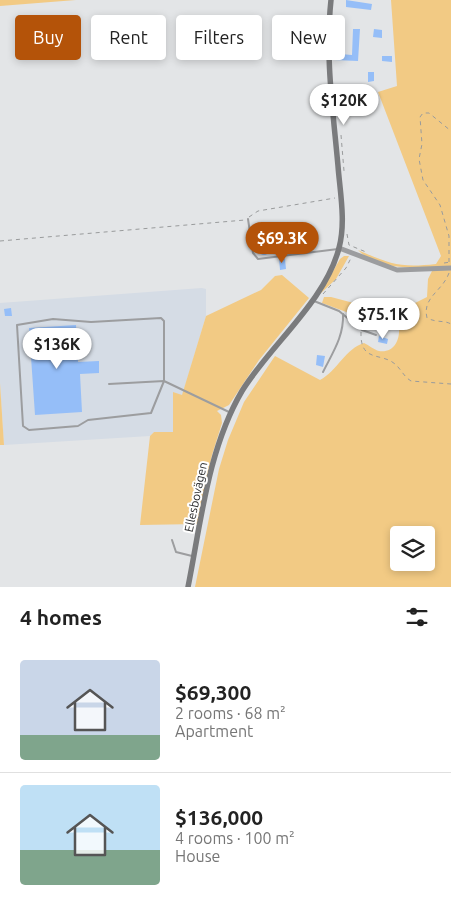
<!DOCTYPE html>
<meta charset="utf-8">
<style>
body{margin:0;font-family:Ubuntu,sans-serif;background:#f6f6f6;color:#222;height:100vh;display:flex;flex-direction:column;font-size:19px;white-space:nowrap}
*{box-sizing:border-box;margin:0}
p{font-size:16px;color:#767676}
.icon{flex:none;width:28px;height:28px;fill:none;stroke:currentColor;stroke-width:2;stroke-linecap:round;stroke-linejoin:round}
.map{position:relative;height:587px;overflow:hidden}
.panel{display:flex;flex-direction:column;background:#fff;flex:1}
.panel>*{flex:none}
.top-card{position:absolute;left:15px;top:15px;width:421px;height:45px;display:flex;gap:10px}
.fabs{position:absolute;left:390px;top:526px;display:grid;gap:10px}
.fabs a{display:grid;place-items:center;width:45px;height:45px;border-radius:5px;background:#fff;box-shadow:0 2px 8px #0003;font-size:25px}
.price{position:absolute;translate:-50% -42px;padding:0 11px;border-radius:18px;background:#fff;color:#222;font-size:16px;line-height:32px;filter:drop-shadow(0 1px 2px #0008)}
.price::after{content:'';position:absolute;left:50%;top:30px;width:15px;height:11px;margin-left:-8px;background:inherit;clip-path:polygon(0 0,100% 0,50% 100%)}
.price.current{background:#b45309;color:#fff}
ul{padding:0;list-style:none}
li{display:flex;align-items:center;gap:15px;height:125px;padding:0 20px}
li+li{border-top:1px solid #e0e0e0}
li span{display:grid;place-items:center;flex:none;width:140px;height:100px;border-radius:5px;color:#555}
li>.icon{margin-inline-start:auto}
span .icon{width:60px;height:60px;fill:#fffc;stroke-width:1}
li b{font-size:21px}
h2{display:flex;justify-content:space-between;align-items:center;height:60px;padding:0 20px;font-size:21px}
.chip{padding:0 18px;border-radius:5px;background:#fff;box-shadow:0 2px 8px #0003;font-size:18px;line-height:45px}
.chip.current{background:#b45309;color:#fff}
.map>svg:first-child{display:block}
</style>
<div class="map">
<svg width="451" height="587" viewBox="0 0 451 587">
<rect width="100%" height="100%" fill="#e3e5e7"/>
<path fill="#d5dce5" d="M 202,288 L 206,289 L 206,316 L 182,396 L 173,392 L 173,432 L 154,432 L 150,436 L 4,445 L 0,383 L 0,303 Z"/>
<g fill="#f2ca84" fill-rule="evenodd">
<path d="M 0,0 L 76,0 L 0,6 Z"/>
<path d="M 391,0 L 451,0 L 451,587 L 195,587 L 219,469 L 228,440 L 244,402 L 275,356 L 320,380 C 337,371 346,348 364,343 C 369,345 374,350 379,351 C 395,353 400,339 399,327 L 365,319 L 322,303 L 324,297 L 331,297 L 380,310 L 399,311 L 427,297 L 428,279 L 434,267 C 410,268 376,269 358,250 C 390,264 400,268 436,264 L 441,256 L 378,92 L 397,86 ZM 399,535 L 426,535 L 426,562 L 399,562 Z"/>
<path d="M 344,256 L 349,256 L 336,279 L 320,294 L 340,259 Z"/>
<path d="M 282,275 L 309,298 L 259,360 L 229,405 L 217,411 L 221,415 L 222,423 L 212,455 L 198,524 L 140,525 L 150,436 L 154,432 L 173,432 L 173,392 L 182,395 L 206,316 L 261,290 L 275,276 Z"/>
<path d="M 0,383 L 4,445 L 0,445 Z"/>
</g>
<g fill="#95bef8">
<path d="M 346,0 L 372,4 L 371,10 L 346,7 Z"/>
<path d="M 353,29 L 360,29 L 358,61 L 334,60 L 334,48 L 340,48 L 340,54 L 352,55 Z"/>
<path d="M 374,29 L 382,30 L 382,38 L 373,37 Z"/>
<path d="M 382,56 L 392,56 L 392,62 L 382,61 Z"/>
<path d="M 368,72 L 374,72 L 374,81 L 368,82 Z"/>
<path d="M 301,243 L 302,251 L 291,252 L 290,245 Z"/>
<circle cx="264" cy="251" r="4"/>
<path d="M 279,259 L 285,259 L 286,269 L 280,270 Z"/>
<path d="M 11,308 L 12,316 L 5,316 L 4,309 Z"/>
<path d="M 76,325 L 78,362 L 99,361 L 99,373 L 80,374 L 82,412 L 35,415 L 29,328 Z"/>
<path d="M 379,336 L 388,339 L 387,344 L 378,342 Z"/>
<path d="M 317,355 L 325,356 L 323,367 L 316,365 Z"/>
</g>
<g fill="none" stroke-linecap="round" stroke-linejoin="round">
<g stroke="#999b9c" stroke-width="1" stroke-dasharray="4 4" stroke-linecap="butt">
<path d="M 341,135 L 344,171"/>
<path d="M 249,217 L 258,211 L 335,198"/>
<path d="M 347,234 L 349,245 L 366,252"/>
<path d="M 0,241 L 245,220"/>
<path d="M 449,262 L 449,236 L 440,205 L 423,180 L 419,159 L 422,144 L 420,117 L 423,113 L 429,113 L 451,131"/>
<path d="M 444,263 L 451,262"/>
<path d="M 449,273 C 442,292 422,297 427,318 C 437,323 444,320 451,324"/>
<path d="M 323,294 L 346,268 L 351,258"/>
<path d="M 361,332 C 360,363 381,352 395,364 C 401,369 404,377 411,381 L 451,384"/>
</g>
<g stroke="#9c9d9f" stroke-width="2">
<path d="M 248,219 L 253,253 L 258,259 L 338,249"/>
<path d="M 314,301 L 339,311 L 362,330 L 376,335"/>
<path d="M 161,318 L 164,321 L 164,381 L 151,413 L 88,420 L 78,426 L 29,430 L 23,426 L 17,325 L 53,319 L 91,322 Z"/>
<path d="M 323,372 C 333,352 344,336 343,314"/>
<path d="M 109,384 L 164,381 L 229,412"/>
<path d="M 172,540 L 176,552 L 192,556"/>
</g>
<path stroke="#9c9d9f" stroke-width="5" d="M 339,248 L 397,270 L 451,268"/>
<path stroke="#7a7b7d" stroke-width="5.5" d="M 188,587 C 201,522 208,449 242,391 C 271,344 325,302 339,248 C 346,222 340,192 338,166 C 333,110 325,56 331,0"/>
</g>
<g text-anchor="middle" stroke-width="4" stroke-linejoin="round" paint-order="stroke">
<g font-size="12" fill="#28292a" stroke="#fff">
<text transform="translate(196 497) rotate(-78)" y="4">Ellesbovägen</text>
</g>
</g>
</svg>
<div class="fabs">
<a><svg class="icon" aria-label="layers" viewBox="0 0 24 24"><path d="M12 4l9 5-9 5-9-5zM3 14l9 5 9-5"/></svg></a>
</div>
<b class="price" style="left:344px;top:126px">$120K</b>
<b class="price current" style="left:282px;top:264px">$69.3K</b>
<b class="price" style="left:383px;top:340px">$75.1K</b>
<b class="price" style="left:57px;top:370px">$136K</b>
<div class="top-card">
<a class="chip current">Buy</a>
<a class="chip">Rent</a>
<a class="chip">Filters</a>
<a class="chip">New</a>
</div>
</div>
<section class="panel">
<h2>4 homes<svg class="icon" aria-label="filters" viewBox="0 0 24 24"><path d="M4 7h16M4 17h16"/><circle cx="9" cy="7" r="2"/><circle cx="15" cy="17" r="2"/></svg></h2>
<ul>
<li><span style="background:linear-gradient(#c9d6e8 75%,#7fa58c 0)"><svg class="icon" aria-label="home" viewBox="0 0 24 24"><path d="M3 11l9-7 9 7M6 9v11h12V9"/></svg></span><div><b>$69,300</b><p>2 rooms · 68 m²</p><p>Apartment</p></div></li>
<li><span style="background:linear-gradient(#bfe0f5 65%,#7fa58c 0)"><svg class="icon" aria-label="home" viewBox="0 0 24 24"><path d="M3 11l9-7 9 7M6 9v11h12V9"/></svg></span><div><b>$136,000</b><p>4 rooms · 100 m²</p><p>House</p></div></li>
</ul>
</section>
